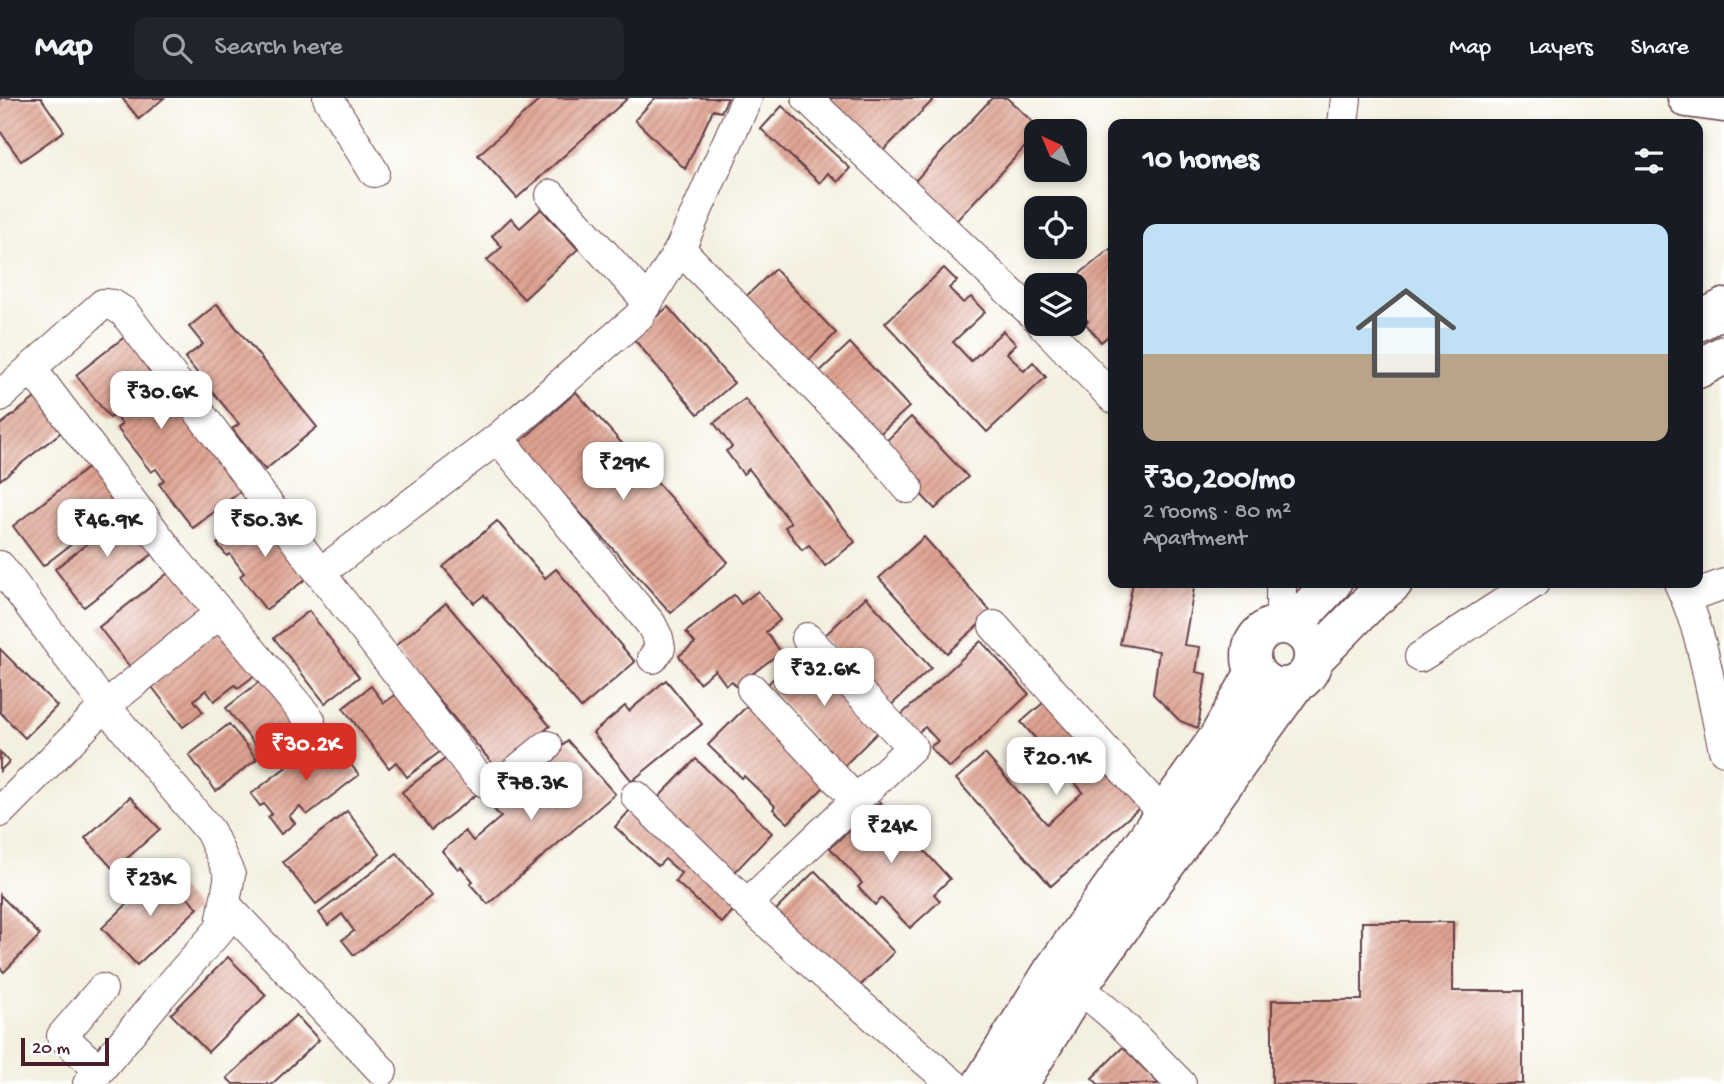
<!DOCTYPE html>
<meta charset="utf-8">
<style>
body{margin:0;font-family:"Gochi Hand",sans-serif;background:#20242c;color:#f1f3f6;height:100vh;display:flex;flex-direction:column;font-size:26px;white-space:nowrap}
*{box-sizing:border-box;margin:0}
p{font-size:23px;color:#9ea1a6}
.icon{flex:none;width:38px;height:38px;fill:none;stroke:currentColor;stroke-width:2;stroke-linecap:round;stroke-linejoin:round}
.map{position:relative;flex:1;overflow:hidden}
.panel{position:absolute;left:1108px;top:21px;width:595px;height:469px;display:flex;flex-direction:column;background:#171b24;border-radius:14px;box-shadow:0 4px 10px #0003}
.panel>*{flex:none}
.needle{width:46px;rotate:316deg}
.fabs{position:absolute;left:1024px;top:21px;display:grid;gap:14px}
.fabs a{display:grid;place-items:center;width:63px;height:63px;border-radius:14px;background:#171b24;box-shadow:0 4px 10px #0003;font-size:35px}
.scale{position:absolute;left:21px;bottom:18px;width:88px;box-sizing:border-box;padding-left:7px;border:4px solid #4a1f2b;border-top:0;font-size:19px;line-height:24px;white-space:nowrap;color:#4a1f2b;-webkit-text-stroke:5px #fff;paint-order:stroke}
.price{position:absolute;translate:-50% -60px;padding:0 16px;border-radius:14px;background:#fff;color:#222;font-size:23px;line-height:46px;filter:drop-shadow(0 2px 4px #0008)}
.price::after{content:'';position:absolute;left:50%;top:42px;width:21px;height:16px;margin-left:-10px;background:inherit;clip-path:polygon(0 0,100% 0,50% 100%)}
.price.on{background:#d93025;color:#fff}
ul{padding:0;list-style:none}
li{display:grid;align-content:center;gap:14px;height:371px;padding:0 35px}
li span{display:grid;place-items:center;height:217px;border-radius:14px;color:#555}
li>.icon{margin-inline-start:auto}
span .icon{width:126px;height:126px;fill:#fffc;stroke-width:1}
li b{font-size:30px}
h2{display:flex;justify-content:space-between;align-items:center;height:84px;padding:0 35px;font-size:30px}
header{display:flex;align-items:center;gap:42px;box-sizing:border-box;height:98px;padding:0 35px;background:#171b24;border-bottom:2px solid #363941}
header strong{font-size:33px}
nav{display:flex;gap:38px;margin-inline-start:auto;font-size:24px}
.search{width:490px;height:63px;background:#20242c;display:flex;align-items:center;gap:18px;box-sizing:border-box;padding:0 24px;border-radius:14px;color:#9ea1a6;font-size:26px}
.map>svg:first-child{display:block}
</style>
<header>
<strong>Map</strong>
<div class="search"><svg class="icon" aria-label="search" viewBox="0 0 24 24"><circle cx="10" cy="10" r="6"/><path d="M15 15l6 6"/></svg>Search here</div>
<nav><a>Map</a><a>Layers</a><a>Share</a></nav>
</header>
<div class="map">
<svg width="1724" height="986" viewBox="0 0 1724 986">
<defs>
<pattern id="building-hatch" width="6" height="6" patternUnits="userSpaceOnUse" patternTransform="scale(1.75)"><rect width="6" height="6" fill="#dfa392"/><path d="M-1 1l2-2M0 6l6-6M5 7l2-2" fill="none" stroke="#b78477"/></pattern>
</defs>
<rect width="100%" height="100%" fill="#fff"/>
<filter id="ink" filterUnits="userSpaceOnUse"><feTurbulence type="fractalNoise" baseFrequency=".0143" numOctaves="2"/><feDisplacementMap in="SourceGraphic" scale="14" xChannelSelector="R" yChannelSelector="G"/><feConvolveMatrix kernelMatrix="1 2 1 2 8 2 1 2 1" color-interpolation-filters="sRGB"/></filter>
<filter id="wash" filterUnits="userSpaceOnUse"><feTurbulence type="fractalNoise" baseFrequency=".00686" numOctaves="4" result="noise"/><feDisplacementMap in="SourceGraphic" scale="28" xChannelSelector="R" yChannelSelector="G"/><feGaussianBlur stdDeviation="1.57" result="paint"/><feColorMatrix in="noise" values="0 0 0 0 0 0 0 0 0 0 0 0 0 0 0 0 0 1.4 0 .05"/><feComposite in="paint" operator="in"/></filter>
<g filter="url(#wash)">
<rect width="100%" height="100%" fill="#f4f0e0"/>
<g id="blocks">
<g fill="url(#building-hatch)">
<path d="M 0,0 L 41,0 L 64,33 L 21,63 L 0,33 Z"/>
<path d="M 122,0 L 164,0 L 139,21 Z"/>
<path d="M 542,0 L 628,0 L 517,100 L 478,57 Z"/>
<path d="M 655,0 L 728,0 L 721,14 L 713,12 L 685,71 L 635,22 Z"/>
<path d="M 824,0 L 935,0 L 880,56 Z"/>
<path d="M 992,0 L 1007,0 L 1041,32 L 1036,33 L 1036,37 L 956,123 L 914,84 Z"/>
<path d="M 782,8 L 850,70 L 838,84 L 828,75 L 820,85 L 761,31 Z"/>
<path d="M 541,111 L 578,151 L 524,201 L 487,162 L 502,149 L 492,138 L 511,120 L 520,130 Z"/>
<path d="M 1110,151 L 1113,156 L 1113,239 L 1111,236 L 1101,244 L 1085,225 L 1088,223 L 1074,207 L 1074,187 L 1066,187 Z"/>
<path d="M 944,170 L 957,183 L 949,190 L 963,205 L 971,199 L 985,214 L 953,244 L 971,263 L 1003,233 L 1016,246 L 1007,255 L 1024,273 L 1033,264 L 1046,279 L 987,334 L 885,225 Z"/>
<path d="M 775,171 L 836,235 L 804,267 L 742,202 Z"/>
<path d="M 217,206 L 317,329 L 265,372 L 232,331 L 239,326 L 185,260 L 203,246 L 189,229 Z"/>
<path d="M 668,209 L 734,285 L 698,316 L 632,239 Z"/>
<path d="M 127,237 L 245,390 L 193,430 L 159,386 L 164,382 L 156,371 L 151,374 L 117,330 L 122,326 L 115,316 L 110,320 L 76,277 Z"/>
<path d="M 850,245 L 909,309 L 874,341 L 816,277 Z"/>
<path d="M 43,294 L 69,328 L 0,382 L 0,327 Z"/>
<path d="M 576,294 L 728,464 L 671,515 L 518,346 Z"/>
<path d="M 745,301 L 855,444 L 825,468 L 809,447 L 802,452 L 785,429 L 791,425 L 749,371 L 743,376 L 726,353 L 732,349 L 714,325 Z"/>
<path d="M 911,319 L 968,379 L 935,411 L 878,351 Z"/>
<path d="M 94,365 L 125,405 L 43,468 L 13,428 Z"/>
<path d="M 261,411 L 312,476 L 266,512 L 240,478 L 244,475 L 230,456 L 227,458 L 217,446 Z"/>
<path d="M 129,413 L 159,451 L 84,509 L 55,471 Z"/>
<path d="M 497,423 L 545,480 L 556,471 L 635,564 L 581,610 L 484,497 L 474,505 L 443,469 Z"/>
<path d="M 924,439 L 992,515 L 947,555 L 879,480 Z"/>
<path d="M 176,469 L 208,509 L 130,569 L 99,529 Z"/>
<path d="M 1133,485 L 1195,485 L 1184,547 L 1200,549 L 1196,574 L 1206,576 L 1198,630 L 1180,623 L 1153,596 L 1159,553 L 1120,546 Z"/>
<path d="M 758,493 L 780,522 L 766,534 L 781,554 L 736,588 L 732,583 L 726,587 L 715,572 L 699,585 L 679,558 L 695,545 L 686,534 L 734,497 L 741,506 Z"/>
<path d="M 866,499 L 931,570 L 888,610 L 823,539 Z"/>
<path d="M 446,505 L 550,628 L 498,672 L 394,549 Z"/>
<path d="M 309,513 L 359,579 L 325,605 L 274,540 Z"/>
<path d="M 222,528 L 258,575 L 238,590 L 235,587 L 214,603 L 206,592 L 194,602 L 203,614 L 183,629 L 149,585 Z"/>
<path d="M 981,543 L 1029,596 L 949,670 L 930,649 L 938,643 L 925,629 L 917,635 L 901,617 Z"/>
<path d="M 803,550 L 882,630 L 841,671 L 767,587 Z"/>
<path d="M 0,551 L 57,608 L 25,640 L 0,614 Z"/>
<path d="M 269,576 L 307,625 L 272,652 L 264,642 L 256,648 L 226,610 Z"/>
<path d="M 666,582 L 702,626 L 632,683 L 593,635 L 625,608 L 629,613 Z"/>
<path d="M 371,588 L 384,605 L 402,592 L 446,649 L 407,679 L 396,664 L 389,670 L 343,610 Z"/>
<path d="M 1051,598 L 1145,705 L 1051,788 L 956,681 L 985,656 L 1047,726 L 1083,694 L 1021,624 Z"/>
<path d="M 751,604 L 830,683 L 788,725 L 773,711 L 775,708 L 744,678 L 742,680 L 708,647 Z"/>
<path d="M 229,626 L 257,661 L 216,693 L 189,657 Z"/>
<path d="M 328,637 L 359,677 L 307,717 L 300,709 L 289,718 L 295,725 L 281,736 L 268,719 L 272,716 L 264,706 L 260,708 L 251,696 Z"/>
<path d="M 568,643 L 615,696 L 488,806 L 470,786 L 473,783 L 461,769 L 458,771 L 442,753 L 465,733 L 473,743 L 501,719 L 492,709 Z"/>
<path d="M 0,654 L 9,664 L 0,673 Z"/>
<path d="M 449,658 L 478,695 L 431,732 L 402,694 Z"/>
<path d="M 696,661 L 772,735 L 733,776 L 651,707 Z"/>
<path d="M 130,699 L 160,731 L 114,772 L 85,740 Z"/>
<path d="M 880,704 L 950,781 L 934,796 L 940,803 L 910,830 L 881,800 L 875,807 L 858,789 L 862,785 L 830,750 Z"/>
<path d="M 631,711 L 739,806 L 722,825 L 675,783 L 681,775 L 665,761 L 658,768 L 615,729 Z"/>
<path d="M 347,713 L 380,756 L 316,806 L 283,764 Z"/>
<path d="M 397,755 L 431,798 L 354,857 L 342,842 L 354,833 L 342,816 L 328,827 L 319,815 Z"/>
<path d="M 162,773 L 198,810 L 137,867 L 102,830 Z"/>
<path d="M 815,773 L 894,854 L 852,896 L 784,827 L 788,823 L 776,812 Z"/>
<path d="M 0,797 L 40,837 L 4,874 L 0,870 Z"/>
<path d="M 1362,824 L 1453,824 L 1453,893 L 1523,893 L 1523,986 L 1272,986 L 1272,902 L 1362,902 Z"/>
<path d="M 228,859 L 266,897 L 208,954 L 171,916 Z"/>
<path d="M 296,917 L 319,942 L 272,986 L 233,986 L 227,980 Z"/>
<path d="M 1123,949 L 1159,986 L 1098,986 L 1092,980 Z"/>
</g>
</g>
</g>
<g filter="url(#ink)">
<use href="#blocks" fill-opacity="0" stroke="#643e46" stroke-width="2"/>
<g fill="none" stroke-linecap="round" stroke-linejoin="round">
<defs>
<g id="minor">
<path d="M 328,0 L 374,74"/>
<path d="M 807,0 L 1036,219"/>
<path d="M 1343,26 L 1346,0"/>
<path d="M 551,97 L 648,204"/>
<path d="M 680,151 L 876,352 L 908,390"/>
<path d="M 1042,226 L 1113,300"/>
<path d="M 31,270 L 175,461 L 310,622"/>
<path d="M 0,298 L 103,206 L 113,207 L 124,214 L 320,475 L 475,675 L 485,684 L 501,685 L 547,648"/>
<path d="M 498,340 L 651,526 L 658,540 L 660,550 L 653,560"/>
<path d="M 0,468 L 105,608 L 210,733 L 230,777 L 220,831 L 161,898 L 88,986"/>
<path d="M 320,475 L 498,340 L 639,218 L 680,151 L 747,0"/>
<path d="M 1281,485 L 1281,526"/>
<path d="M 1679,485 C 1704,536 1711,597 1724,652"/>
<path d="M 1686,500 L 1724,486"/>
<path d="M 994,528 L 1164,717"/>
<path d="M 1420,559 L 1534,485"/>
<path d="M 752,591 L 856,702"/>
<path d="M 636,698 L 747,806 L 818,871 L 953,986"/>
<path d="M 0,714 L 105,608 L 220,515"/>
<path d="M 225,806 L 382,973"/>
<path d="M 747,806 L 912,649 L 807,540"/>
<path d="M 1061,879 C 1107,906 1144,949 1181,986"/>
<path d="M 99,972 L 62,938 L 102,891"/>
</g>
<g id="major">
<path d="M 1687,0 L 1724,5"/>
<path d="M 1698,224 L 1724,210"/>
<path d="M 1698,271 L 1724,257"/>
<circle cx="1282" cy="558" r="31"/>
<path d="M 1292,528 L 1332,485"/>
<path d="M 1313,562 L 1370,504 L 1393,485"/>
<path d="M 982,986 L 1052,874 L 1218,640 L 1255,574"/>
<path d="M 1019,986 L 1078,889 L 1294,587"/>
</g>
</defs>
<use href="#minor" stroke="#643e46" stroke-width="32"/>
<use href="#major" stroke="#643e46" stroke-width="41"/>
<use href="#minor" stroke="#fff" stroke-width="30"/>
<use href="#major" stroke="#fff" stroke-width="38"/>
</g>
</g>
</svg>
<div class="fabs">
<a><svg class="needle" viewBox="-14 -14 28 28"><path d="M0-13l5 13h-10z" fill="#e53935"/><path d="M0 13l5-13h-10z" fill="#9ea1a6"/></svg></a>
<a><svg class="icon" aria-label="locate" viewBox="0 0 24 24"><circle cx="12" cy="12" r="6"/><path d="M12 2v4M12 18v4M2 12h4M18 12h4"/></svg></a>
<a><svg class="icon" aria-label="layers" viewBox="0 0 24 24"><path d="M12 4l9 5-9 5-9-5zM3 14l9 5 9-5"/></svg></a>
</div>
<div class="scale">20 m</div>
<b class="price" style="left:161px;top:333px">₹30.6K</b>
<b class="price" style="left:623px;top:404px">₹29K</b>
<b class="price" style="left:107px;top:461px">₹46.9K</b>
<b class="price" style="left:265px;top:461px">₹50.3K</b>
<b class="price" style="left:824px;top:610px">₹32.6K</b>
<b class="price on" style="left:306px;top:685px">₹30.2K</b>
<b class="price" style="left:1056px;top:699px">₹20.1K</b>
<b class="price" style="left:531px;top:724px">₹78.3K</b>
<b class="price" style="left:891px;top:767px">₹24K</b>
<b class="price" style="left:150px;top:820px">₹23K</b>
<section class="panel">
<h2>10 homes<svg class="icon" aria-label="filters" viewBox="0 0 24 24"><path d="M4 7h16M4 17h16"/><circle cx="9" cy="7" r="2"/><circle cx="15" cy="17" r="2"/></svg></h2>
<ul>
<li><span style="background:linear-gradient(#bfe0f5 60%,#b9a48a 0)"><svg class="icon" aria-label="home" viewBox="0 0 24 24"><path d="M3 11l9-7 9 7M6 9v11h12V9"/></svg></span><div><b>₹30,200/mo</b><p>2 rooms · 80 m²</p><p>Apartment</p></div></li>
</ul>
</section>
</div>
